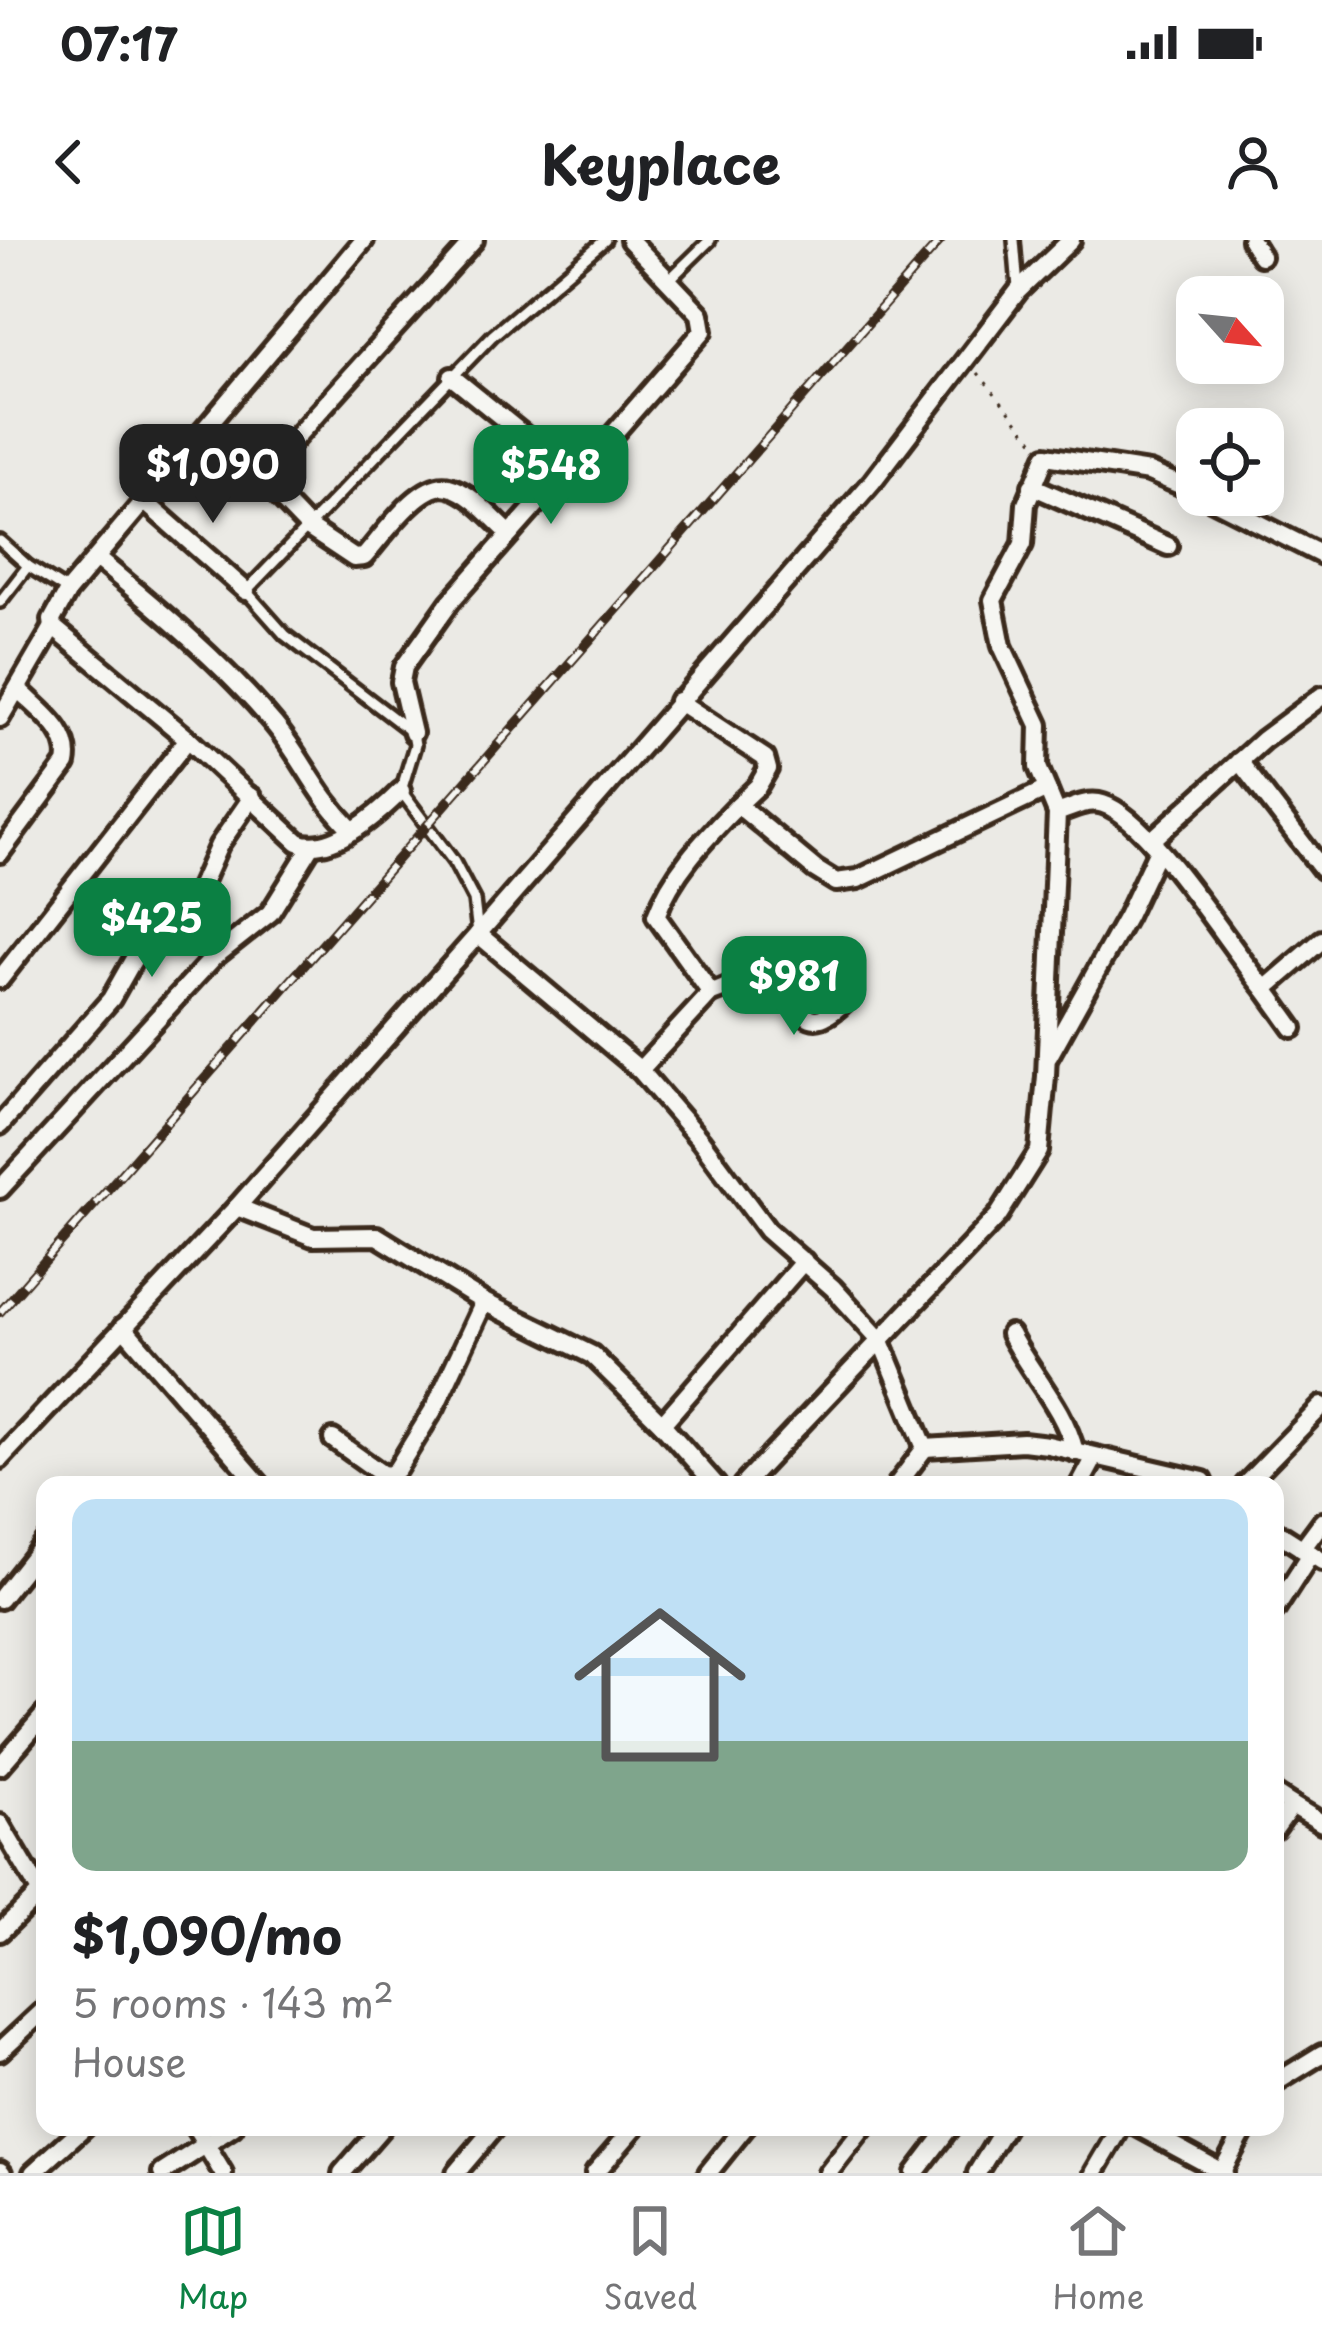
<!DOCTYPE html>
<meta charset="utf-8">
<style>
body{margin:0;font-family:"Playpen Sans",sans-serif;background:#f2f2f2;color:#202124;height:100vh;display:flex;flex-direction:column;font-size:45px;white-space:nowrap}
*{box-sizing:border-box;margin:0}
p{font-size:39px;color:#757577}
.icon{flex:none;width:66px;height:66px;fill:none;stroke:currentColor;stroke-width:2;stroke-linecap:round;stroke-linejoin:round}
.map{position:relative;flex:1;overflow:hidden}
.side{position:absolute;left:36px;top:1236px;width:1248px;height:660px;display:flex;flex-direction:column;background:#fff;border-radius:24px;box-shadow:0 6px 30px #0003}
.side>*{flex:none}
.needle{width:78px;rotate:117deg}
.controls{position:absolute;left:1176px;top:36px;display:grid;gap:24px}
.controls a{display:grid;place-items:center;width:108px;height:108px;border-radius:24px;background:#fff;box-shadow:0 6px 30px #0003;font-size:60px}
.price{position:absolute;translate:-50% -102px;padding:0 27px;border-radius:24px;background:#0b8043;color:#fff;font-size:39px;line-height:78px;filter:drop-shadow(0 3px 6px #0008)}
.price::after{content:'';position:absolute;left:50%;top:72px;width:36px;height:27px;margin-left:-18px;background:inherit;clip-path:polygon(0 0,100% 0,50% 100%)}
.price.active{background:#222;color:#fff}
ul{padding:0;list-style:none}
li{display:grid;align-content:center;gap:24px;height:636px;padding:0 36px}
li span{display:grid;place-items:center;height:372px;border-radius:24px;color:#555}
li>.icon{margin-inline-start:auto}
span .icon{width:216px;height:216px;fill:#fffc;stroke-width:1}
li b{font-size:51px}
.status{display:flex;justify-content:space-between;align-items:center;height:84px;padding:0 60px;background:#fff;direction:ltr}
.status svg{height:33px;fill:currentColor}
header{display:flex;justify-content:space-between;align-items:center;height:156px;padding:0 36px;background:#fff;font-size:54px;font-weight:700}
.menu{display:flex;justify-content:space-around;align-items:center;height:168px;border-top:3px solid #e0e0e0;background:#fff;font-size:33px;color:#757577}
.menu a{display:grid;justify-items:center;gap:6px}
.menu .active{color:#0b8043}
.map>svg:first-child{display:block}
</style>
<div class="status"><b>07:17</b><svg viewBox="0 0 49 12"><path d="M0 12V9h3v3zM5 12V6h3v6zM10 12V3h3v9zM15 12V0h3v12zM26 1h20v11H26zM47 4h2v5h-2z"/></svg></div>
<header><svg class="icon" aria-label="back" viewBox="0 0 24 24"><path d="M15 5l-7 7 7 7"/></svg>Keyplace<svg class="icon" aria-label="person" viewBox="0 0 24 24"><circle cx="12" cy="8" r="4"/><path d="M4 21q1-7 8-7t8 7"/></svg></header>
<div class="map">
<svg width="1322" height="1933" viewBox="0 0 1322 1933">
<rect width="100%" height="100%" fill="#ebeae5"/>
<filter id="ink" filterUnits="userSpaceOnUse"><feTurbulence type="fractalNoise" baseFrequency=".00833" numOctaves="2"/><feDisplacementMap in="SourceGraphic" scale="24" xChannelSelector="R" yChannelSelector="G"/><feConvolveMatrix kernelMatrix="1 2 1 2 8 2 1 2 1" color-interpolation-filters="sRGB"/></filter>
<g filter="url(#ink)">
<g fill="none" stroke-linecap="round" stroke-linejoin="round">
<defs>
<g id="service">
<path d="M 1014,0 L 1018,48"/>
<path d="M 668,41 L 710,0"/>
<path d="M 0,301 L 28,326 L 68,351"/>
<path d="M 0,362 L 28,326"/>
<path d="M 478,693 L 474,660 L 454,622 L 401,551 L 415,505 L 413,493 L 285,395 L 246,351 L 492,96 L 605,0"/>
</g>
<g id="minor">
<path d="M 364,0 L 68,351 L 52,380 L 53,387 L 188,499 L 298,602 C 331,616 378,574 401,551"/>
<path d="M 474,0 L 260,237 L 309,288 L 354,318 L 364,317 C 382,297 421,239 449,247 C 471,252 493,279 510,294"/>
<path d="M 1251,0 L 1261,16"/>
<path d="M 209,187 L 260,237"/>
<path d="M 567,230 L 602,207 L 703,91 L 700,74 L 630,0"/>
<path d="M 1032,246 L 1168,306"/>
<path d="M 1203,255 L 1322,315"/>
<path d="M 144,261 L 246,351"/>
<path d="M 96,318 C 159,370 221,421 274,484 C 304,520 315,553 351,589"/>
<path d="M 678,461 L 765,518 L 768,529 L 758,546 L 738,565 L 815,629 L 836,642 L 858,639 L 1047,549"/>
<path d="M 0,478 L 53,387"/>
<path d="M 413,493 L 401,442 L 404,427 L 450,362 L 567,230 L 452,137"/>
<path d="M 1239,521 L 1322,629"/>
<path d="M 1057,573 L 1038,527 L 1039,485 L 1002,406 L 993,360 L 1023,304 L 1026,264 L 1046,216 L 1149,232 L 1197,252"/>
<path d="M 1151,601 L 1263,500 L 1322,456"/>
<path d="M 0,613 L 66,524 C 73,492 39,470 19,450"/>
<path d="M 478,694 L 640,830 L 711,753 L 656,676 C 672,632 706,598 738,565"/>
<path d="M 0,739 L 188,499"/>
<path d="M 1265,749 L 1293,788"/>
<path d="M 711,753 C 727,749 741,737 758,740 C 807,750 797,813 852,754"/>
<path d="M 1049,816 L 1127,676 L 1158,610"/>
<path d="M 640,830 L 701,901 L 767,990 L 833,1048 L 881,1101 L 925,1208 L 897,1245"/>
<path d="M 0,885 L 111,759 L 136,715 L 181,676 L 199,650 L 219,605 L 252,557"/>
<path d="M 0,949 L 213,718 L 270,673 L 311,607"/>
<path d="M 237,967 L 313,997 L 377,996 L 484,1062 L 592,1115 L 662,1184"/>
<path d="M 123,1087 L 260,1245"/>
<path d="M 1010,1094 C 1031,1135 1064,1167 1075,1212"/>
<path d="M 333,1199 L 382,1234 L 390,1235 L 397,1229 L 435,1167 L 484,1062"/>
<path d="M 925,1208 L 1023,1202 L 1048,1205 L 1203,1241"/>
<path d="M 0,1219 L 237,967 L 478,694 L 873,241 L 1018,51 L 1071,0"/>
<path d="M 716,1245 L 662,1184 L 804,1021"/>
<path d="M 743,1245 L 998,976 L 1039,911 L 1046,836 L 1057,573 C 1071,568 1088,559 1103,564 C 1151,579 1229,707 1265,749 L 1322,700"/>
<path d="M 1080,1245 L 1095,1217"/>
<path d="M 1245,1245 L 1322,1166"/>
<path d="M 1275,1291 L 1322,1321"/>
<path d="M 1302,1309 L 1322,1282"/>
<path d="M 0,1359 L 45,1302"/>
<path d="M 1275,1370 L 1311,1314"/>
<path d="M 0,1526 L 45,1474"/>
<path d="M 1275,1554 L 1292,1565"/>
<path d="M 0,1584 L 45,1660"/>
<path d="M 1275,1589 L 1292,1565 L 1322,1583"/>
<path d="M 0,1692 L 40,1653"/>
<path d="M 0,1811 L 45,1769"/>
<path d="M 1275,1843 L 1322,1814"/>
<path d="M 195,1887 L 223,1933"/>
<path d="M 1139,1887 L 1224,1933"/>
<path d="M 0,1931 L 2,1933"/>
<path d="M 33,1933 L 84,1887"/>
<path d="M 162,1933 L 233,1887"/>
<path d="M 342,1933 L 382,1887"/>
<path d="M 456,1933 L 495,1887"/>
<path d="M 595,1933 L 635,1887"/>
<path d="M 708,1933 L 745,1887"/>
<path d="M 828,1933 L 864,1887"/>
<path d="M 915,1933 L 950,1887"/>
<path d="M 977,1933 L 1005,1887"/>
<path d="M 1094,1933 L 1121,1887"/>
<path d="M 1221,1933 L 1246,1887"/>
</g>
</defs>
<use href="#service" stroke="#3b2a1e" stroke-width="18"/>
<use href="#minor" stroke="#3b2a1e" stroke-width="26"/>
<path stroke="#3b2a1e" stroke-width="3" stroke-dasharray="3 9" stroke-linecap="butt" d="M 978,133 L 1036,204"/>
<use href="#service" stroke="#f6f6f2" stroke-width="9"/>
<use href="#minor" stroke="#f6f6f2" stroke-width="16"/>
<defs>
<path id="rail" d="M 0,1072 L 941,0"/>
</defs>
<use href="#rail" stroke="#3b2a1e" stroke-width="10"/>
<use href="#rail" stroke="#f6f6f2" stroke-width="6" stroke-dasharray="18" stroke-linecap="butt"/>
</g>
</g>
</svg>
<div class="controls">
<a><svg class="needle" viewBox="-14 -14 28 28"><path d="M0-13l5 13h-10z" fill="#e53935"/><path d="M0 13l5-13h-10z" fill="#757577"/></svg></a>
<a><svg class="icon" aria-label="locate" viewBox="0 0 24 24"><circle cx="12" cy="12" r="6"/><path d="M12 2v4M12 18v4M2 12h4M18 12h4"/></svg></a>
</div>
<b class="price active" style="left:213px;top:286px">$1,090</b>
<b class="price" style="left:551px;top:287px">$548</b>
<b class="price" style="left:152px;top:740px">$425</b>
<b class="price" style="left:794px;top:798px">$981</b>
<section class="side">
<ul>
<li><span style="background:linear-gradient(#bfe0f5 65%,#7fa58c 0)"><svg class="icon" aria-label="home" viewBox="0 0 24 24"><path d="M3 11l9-7 9 7M6 9v11h12V9"/></svg></span><div><b>$1,090/mo</b><p>5 rooms · 143 m²</p><p>House</p></div></li>
</ul>
</section>
</div>
<nav class="menu">
<a class="active"><svg class="icon" aria-label="map" viewBox="0 0 24 24"><path d="M3 6l6-2 6 2 6-2v14l-6 2-6-2-6 2zM9 4v14M15 6v14"/></svg>Map</a>
<a><svg class="icon" aria-label="saved" viewBox="0 0 24 24"><path d="M7 4h10v16l-5-4-5 4z"/></svg>Saved</a>
<a><svg class="icon" aria-label="home" viewBox="0 0 24 24"><path d="M3 11l9-7 9 7M6 9v11h12V9"/></svg>Home</a>
</nav>
